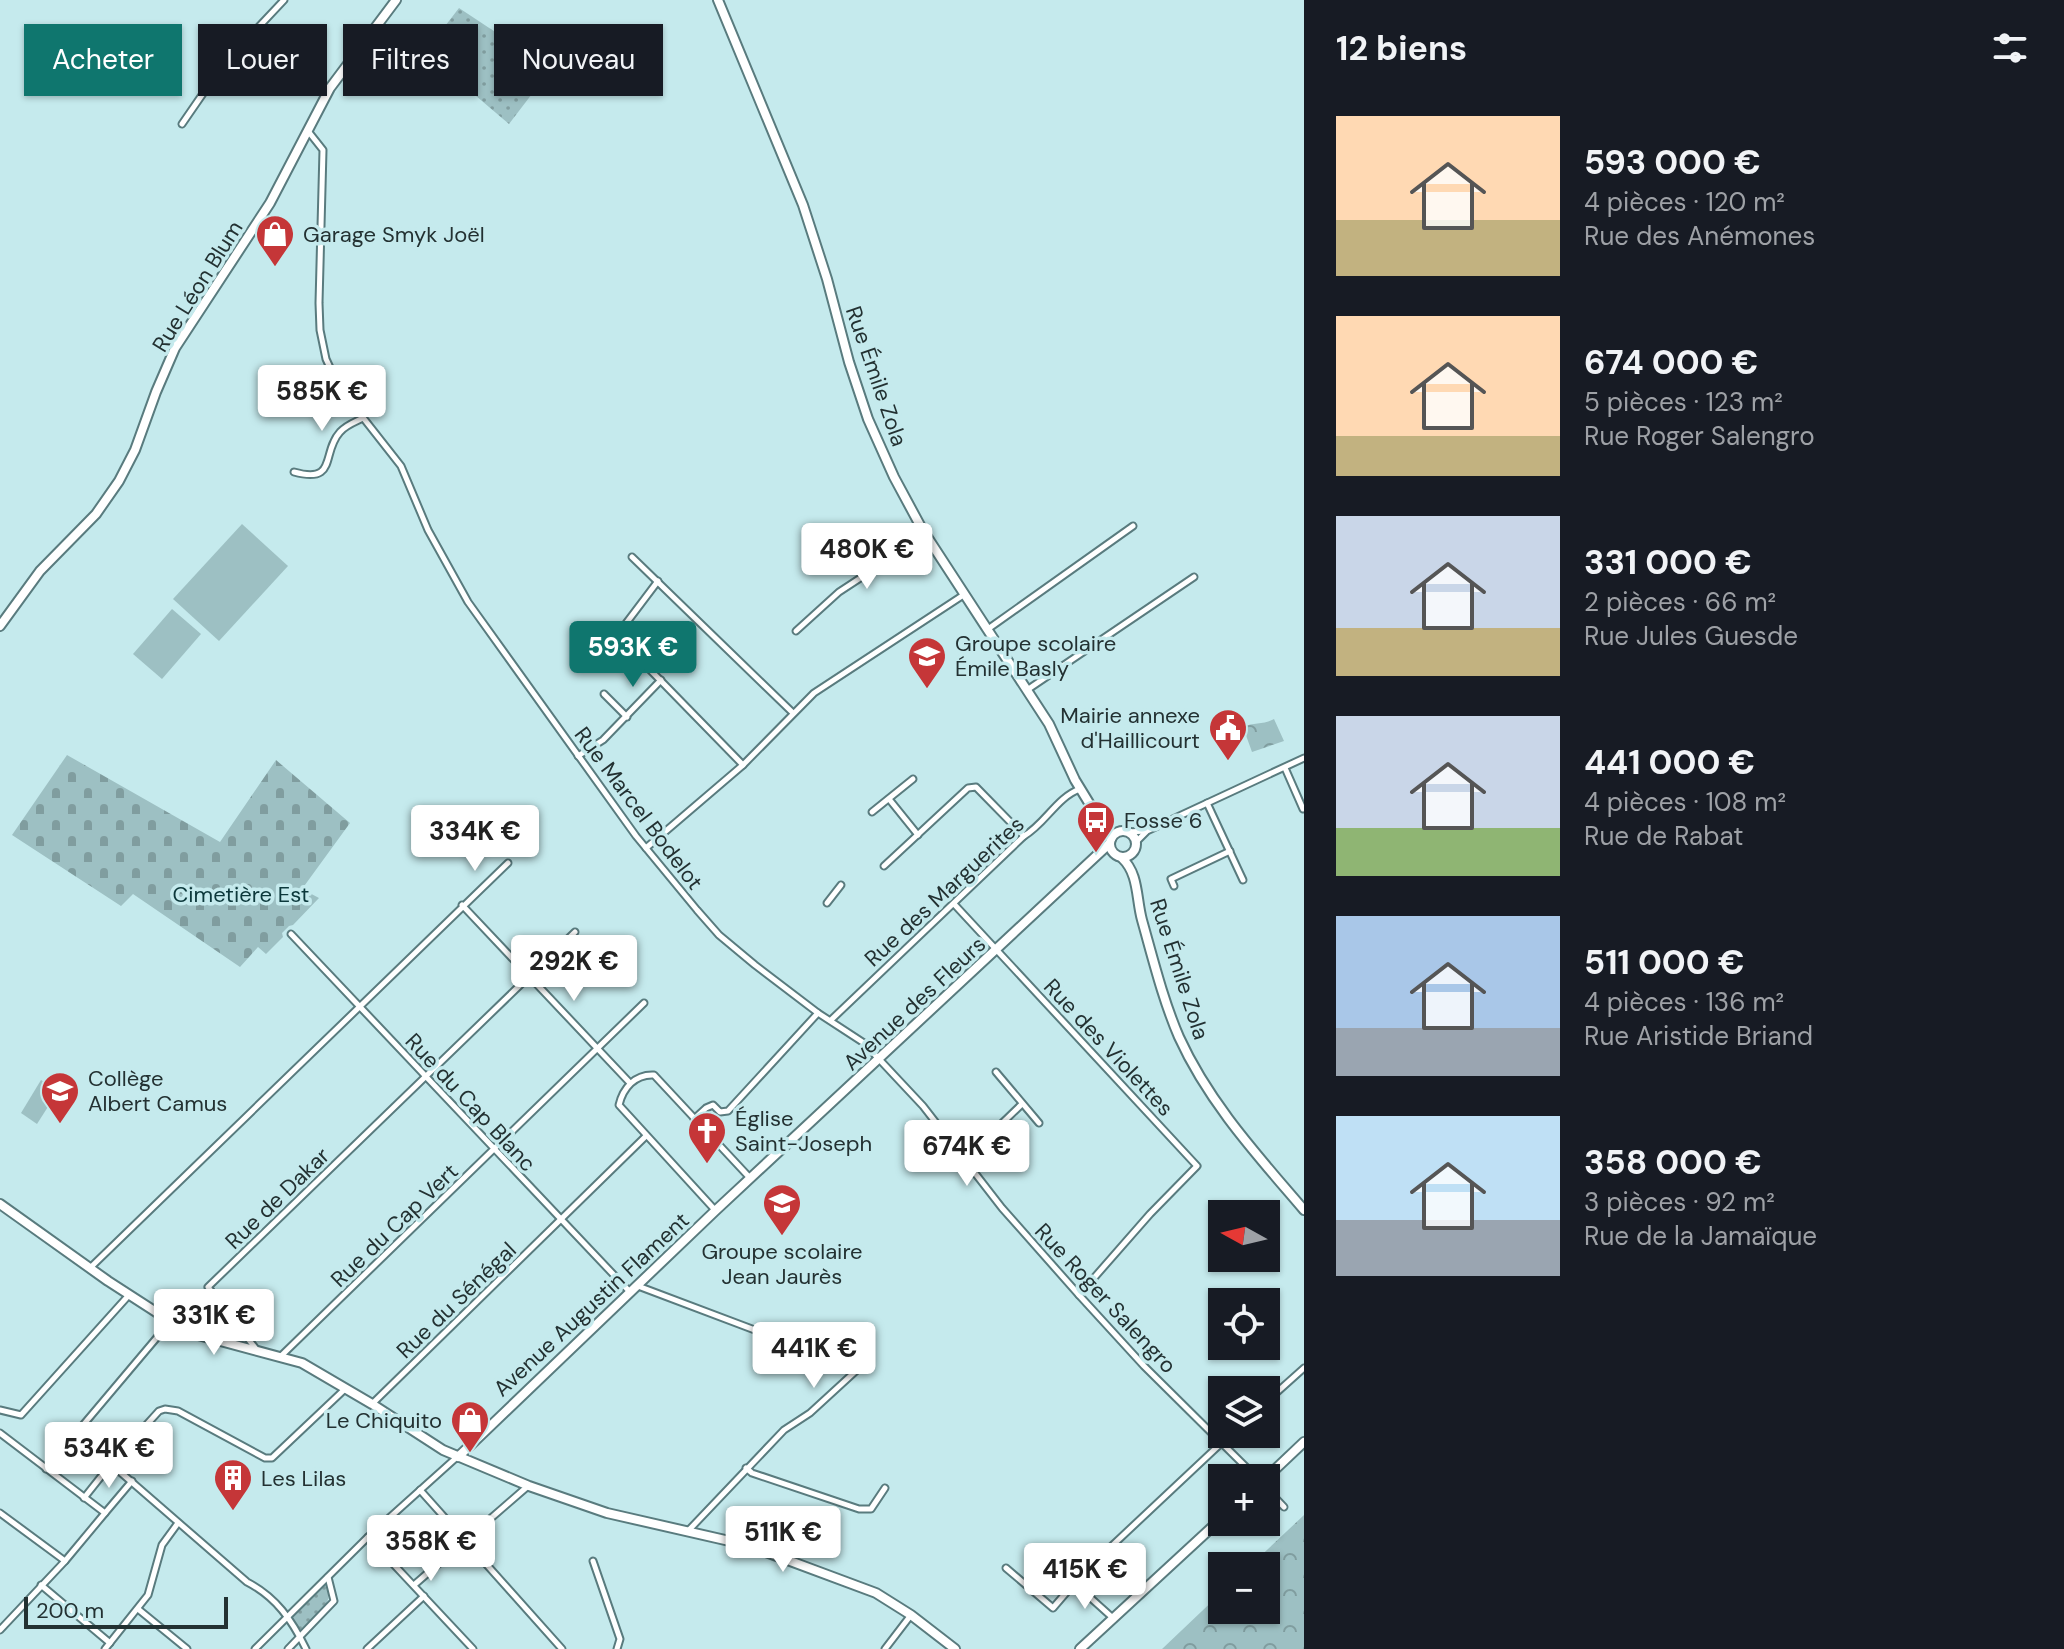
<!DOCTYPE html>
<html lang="fr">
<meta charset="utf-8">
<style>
body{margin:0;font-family:"DM Sans",sans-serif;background:#242831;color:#f1f3f6;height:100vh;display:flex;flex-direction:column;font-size:30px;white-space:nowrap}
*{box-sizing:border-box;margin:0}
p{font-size:26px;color:#9ea1a6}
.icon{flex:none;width:44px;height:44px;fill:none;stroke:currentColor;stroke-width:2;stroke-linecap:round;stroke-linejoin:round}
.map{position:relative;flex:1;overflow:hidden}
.drawer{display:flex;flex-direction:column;background:#171b24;width:760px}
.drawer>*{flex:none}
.banner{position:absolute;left:24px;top:24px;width:760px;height:72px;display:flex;gap:16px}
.needle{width:52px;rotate:278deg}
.controls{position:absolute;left:1208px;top:1200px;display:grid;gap:16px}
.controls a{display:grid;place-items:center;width:72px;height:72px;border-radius:0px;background:#171b24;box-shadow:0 2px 6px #0004;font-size:40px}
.scale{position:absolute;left:24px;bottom:20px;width:204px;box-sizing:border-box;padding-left:8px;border:4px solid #233132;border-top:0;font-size:22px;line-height:28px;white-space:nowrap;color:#233132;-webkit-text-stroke:6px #c5eaed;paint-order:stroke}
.price{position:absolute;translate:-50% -68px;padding:0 18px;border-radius:8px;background:#fff;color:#222;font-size:26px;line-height:52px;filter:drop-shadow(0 2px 4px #0008)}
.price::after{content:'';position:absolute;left:50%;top:48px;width:24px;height:18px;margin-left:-12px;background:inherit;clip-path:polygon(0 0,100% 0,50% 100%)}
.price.selected{background:#0f766e;color:#fff}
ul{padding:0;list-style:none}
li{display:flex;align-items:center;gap:24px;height:200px;padding:0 32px}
li span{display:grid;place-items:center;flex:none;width:224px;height:160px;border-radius:0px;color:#555}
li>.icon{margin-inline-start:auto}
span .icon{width:96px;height:96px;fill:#fffc;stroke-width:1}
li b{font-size:34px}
h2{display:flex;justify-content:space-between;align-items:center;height:96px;padding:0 32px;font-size:34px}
.chip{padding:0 28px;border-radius:0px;background:#171b24;box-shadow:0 2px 6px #0004;font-size:28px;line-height:72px}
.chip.selected{background:#0f766e;color:#fff}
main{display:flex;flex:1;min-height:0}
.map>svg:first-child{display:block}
</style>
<main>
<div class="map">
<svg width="1304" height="1649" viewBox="0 0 1304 1649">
<defs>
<pattern id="grass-dots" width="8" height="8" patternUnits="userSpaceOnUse" patternTransform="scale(2)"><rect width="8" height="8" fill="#9dc0c3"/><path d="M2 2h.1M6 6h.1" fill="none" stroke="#809d9f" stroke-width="1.8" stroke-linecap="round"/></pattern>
<pattern id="cemetery-stones" width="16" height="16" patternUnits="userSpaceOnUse" patternTransform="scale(2)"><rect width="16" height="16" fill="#9dc0c3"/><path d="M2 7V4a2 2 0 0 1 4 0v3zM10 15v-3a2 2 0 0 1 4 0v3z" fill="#809d9f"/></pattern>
<pattern id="park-crowns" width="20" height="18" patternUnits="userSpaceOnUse" patternTransform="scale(2)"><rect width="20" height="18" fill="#9dc0c3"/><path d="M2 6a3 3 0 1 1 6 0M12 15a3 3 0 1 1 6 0" fill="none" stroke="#809d9f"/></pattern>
</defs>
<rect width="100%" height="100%" fill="#c5eaed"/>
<g fill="url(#grass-dots)">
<path d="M 459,8 L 551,69 L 509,124 L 469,90 L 477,78 L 432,43 Z"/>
<path d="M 321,1584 L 326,1584 C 335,1607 317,1614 302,1629 L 298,1629 L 290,1613 Z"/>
</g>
<path fill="url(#cemetery-stones)" d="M 67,755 L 220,842 L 276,760 L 350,823 L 302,889 L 319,898 L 293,925 L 289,926 L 282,933 L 283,937 L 266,954 L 258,947 L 240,967 L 133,894 L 121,906 L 12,835 Z"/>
<g fill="url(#park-crowns)">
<path d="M 1274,719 L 1284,741 L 1252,752 L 1243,727 C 1254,722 1263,725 1274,719 Z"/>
<path d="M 1304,1515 L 1304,1649 L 1162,1649 L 1222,1592 L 1222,1610 L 1266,1610 L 1266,1566 L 1250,1566 Z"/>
</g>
<g fill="#9dc0c3">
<path d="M 242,524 L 288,566 L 219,641 L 173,599 Z"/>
<path d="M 172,609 L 201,634 L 162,679 L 133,654 Z"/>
<path d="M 41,1080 L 58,1091 L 37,1124 L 21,1113 Z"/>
</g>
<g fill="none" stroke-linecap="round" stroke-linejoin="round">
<defs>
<g id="street">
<path d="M 182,124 L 222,66 L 284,0"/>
<path d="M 308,131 L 323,150 L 319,303 L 320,330 L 326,359 L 339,387 L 401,466 L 428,530 L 468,602 L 636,836 L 697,910 L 719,935 L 755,965 L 818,1013 L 864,1043 L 923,1106 L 1002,1208 L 1079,1295 L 1144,1366 L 1255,1476"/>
<path d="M 294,472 C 338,484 321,453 340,432 C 346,425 355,422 363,418"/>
<path d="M 632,557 L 793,713"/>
<path d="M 658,581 L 618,634 L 622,641 L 743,765"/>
<path d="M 988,629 L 1133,526"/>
<path d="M 796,631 L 839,592 L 926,535"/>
<path d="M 1027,690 L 1194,577"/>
<path d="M 604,694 L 627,717"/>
<path d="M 578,756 L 603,740 L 661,680"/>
<path d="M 1285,768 L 1303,809"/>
<path d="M 889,799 L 918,835"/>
<path d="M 1207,803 L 1243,880"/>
<path d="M 872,812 L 913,779"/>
<path d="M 1128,832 L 1146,831"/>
<path d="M 1136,842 L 1147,831 L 1304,758"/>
<path d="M 646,848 L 743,765 L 814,693 L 965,594"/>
<path d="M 884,866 L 968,788 L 976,787 L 1024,836"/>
<path d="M 1174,886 L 1171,879 L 1230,851"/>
<path d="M 827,903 L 841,885"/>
<path d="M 954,904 L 1197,1166 L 1150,1214 L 1079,1295"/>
<path d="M 462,905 L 630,1083"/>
<path d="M 291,934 L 630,1292"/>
<path d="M 831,1020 L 1024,836 C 1045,824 1057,797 1080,789"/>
<path d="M 996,1072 L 1039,1123"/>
<path d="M 694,1119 L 706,1108 L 713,1105 L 720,1112 L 728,1111 L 818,1013"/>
<path d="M 964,1160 L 1022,1104"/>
<path d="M 715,1210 L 619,1105 C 623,1088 635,1074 654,1075 L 750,1178"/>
<path d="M 90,1268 L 508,863"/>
<path d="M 638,1286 L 858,1369 L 810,1413 L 784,1430 L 688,1531"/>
<path d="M 256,1349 L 208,1287 L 575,932"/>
<path d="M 281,1356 L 644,1003"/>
<path d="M 1266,1402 L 1304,1368"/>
<path d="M 372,1404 L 646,1136"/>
<path d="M 0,1410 L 21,1415 L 129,1295"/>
<path d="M 0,1433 L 105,1513 L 132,1481"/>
<path d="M 111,1464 L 247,1582 C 276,1597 292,1620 306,1649"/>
<path d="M 746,1468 L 752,1473 L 859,1509 L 871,1509 L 885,1488"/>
<path d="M 46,1469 L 170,1322"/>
<path d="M 1266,1488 L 1284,1507"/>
<path d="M 420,1490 L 562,1649"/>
<path d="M 84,1498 L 111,1464 L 159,1411 L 165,1409 L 178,1411 L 265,1458 L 272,1458 L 345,1389"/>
<path d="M 0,1513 L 65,1561"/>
<path d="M 368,1537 L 473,1649"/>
<path d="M 593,1561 L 620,1639 L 617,1649"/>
<path d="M 1006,1568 L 1053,1608 L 1083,1573 L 1231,1434"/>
<path d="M 1074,1583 L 1114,1619"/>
<path d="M 41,1585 L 110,1643"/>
<path d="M 414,1585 L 528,1486"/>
<path d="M 138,1609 L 187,1649"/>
<path d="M 0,1630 L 65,1561 L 105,1513"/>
<path d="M 105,1649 L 148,1595 L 162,1545 L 178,1523"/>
<path d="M 255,1649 L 368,1537 L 457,1457"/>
<path d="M 288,1649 L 334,1601 L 328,1577"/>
<path d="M 367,1649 L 424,1596"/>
<path d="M 885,1649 L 911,1615"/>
</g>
<g id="secondary">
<path d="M 718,0 L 803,205 L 827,279 L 849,362 L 868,419 L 894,477 L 922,529 L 1049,724 L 1075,780 L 1111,839"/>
<path d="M 0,626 L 40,571 L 96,514 L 119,481 L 135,450 L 156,392 L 175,348 L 270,203 L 330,88 L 396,0"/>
<circle cx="1123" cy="844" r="13"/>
<path d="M 1122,858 C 1139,874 1136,898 1142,920 C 1153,959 1163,1000 1179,1037 C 1209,1103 1258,1156 1304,1210"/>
<path d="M 0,1204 L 108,1281 L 187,1332 L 302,1363 L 372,1404 L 443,1450 L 529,1486 L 607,1513 L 747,1545 L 876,1593 L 911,1615 L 955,1649"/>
<path d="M 458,1457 L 715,1211 L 1109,844"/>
<path d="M 1267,1477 L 1304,1442"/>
<path d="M 1254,1478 L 1261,1474 L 1267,1477 L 1269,1482 L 1266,1488"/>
<path d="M 1080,1649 L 1222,1518"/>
</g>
</defs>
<use href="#street" stroke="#597b7e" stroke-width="9"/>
<use href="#secondary" stroke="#597b7e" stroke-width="12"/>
<use href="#street" stroke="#fff" stroke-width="5"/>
<use href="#secondary" stroke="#fff" stroke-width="8"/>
</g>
<defs>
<symbol id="shop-pin" viewBox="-11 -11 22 30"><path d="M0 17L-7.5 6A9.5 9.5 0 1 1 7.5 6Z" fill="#c53638" stroke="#c5eaed"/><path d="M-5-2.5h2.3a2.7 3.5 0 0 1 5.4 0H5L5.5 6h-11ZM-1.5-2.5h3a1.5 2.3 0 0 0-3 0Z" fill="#fff"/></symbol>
<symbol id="school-pin" viewBox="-11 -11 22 30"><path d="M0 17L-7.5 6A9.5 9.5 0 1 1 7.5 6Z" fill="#c53638" stroke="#c5eaed"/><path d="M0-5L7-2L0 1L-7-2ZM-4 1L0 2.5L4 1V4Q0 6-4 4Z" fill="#fff"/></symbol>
<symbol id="civic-pin" viewBox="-11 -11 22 30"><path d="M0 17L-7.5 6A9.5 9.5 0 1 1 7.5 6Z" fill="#c53638" stroke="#c5eaed"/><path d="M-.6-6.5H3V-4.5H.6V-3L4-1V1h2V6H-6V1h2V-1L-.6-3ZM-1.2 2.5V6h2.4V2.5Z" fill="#fff"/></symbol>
<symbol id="bus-pin" viewBox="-11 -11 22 30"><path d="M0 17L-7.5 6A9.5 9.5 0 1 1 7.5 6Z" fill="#c53638" stroke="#c5eaed"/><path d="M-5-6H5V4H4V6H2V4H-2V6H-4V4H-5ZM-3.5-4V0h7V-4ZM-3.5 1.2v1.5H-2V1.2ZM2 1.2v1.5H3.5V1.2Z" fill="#fff"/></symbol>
<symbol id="church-pin" viewBox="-11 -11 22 30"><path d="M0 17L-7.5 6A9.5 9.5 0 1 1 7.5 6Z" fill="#c53638" stroke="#c5eaed"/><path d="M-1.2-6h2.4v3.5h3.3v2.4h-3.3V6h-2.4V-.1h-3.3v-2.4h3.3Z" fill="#fff"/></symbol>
<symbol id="building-pin" viewBox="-11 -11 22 30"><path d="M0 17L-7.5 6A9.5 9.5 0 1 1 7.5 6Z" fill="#c53638" stroke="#c5eaed"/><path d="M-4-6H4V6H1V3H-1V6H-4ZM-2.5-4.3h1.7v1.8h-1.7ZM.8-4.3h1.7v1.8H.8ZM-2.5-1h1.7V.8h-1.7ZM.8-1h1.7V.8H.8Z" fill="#fff"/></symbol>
</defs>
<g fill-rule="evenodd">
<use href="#shop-pin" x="253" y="212" width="44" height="60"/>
<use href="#school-pin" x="905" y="634" width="44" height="60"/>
<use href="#civic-pin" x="1206" y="706" width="44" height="60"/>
<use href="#bus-pin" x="1074" y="798" width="44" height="60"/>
<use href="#school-pin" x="38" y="1069" width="44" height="60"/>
<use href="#church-pin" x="685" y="1109" width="44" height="60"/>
<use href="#school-pin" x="760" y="1181" width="44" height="60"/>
<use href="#shop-pin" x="448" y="1398" width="44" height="60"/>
<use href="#building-pin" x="211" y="1456" width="44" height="60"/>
</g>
<g text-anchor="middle" stroke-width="7" stroke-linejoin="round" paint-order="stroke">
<g font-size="22" fill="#233132" stroke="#c5eaed" text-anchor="start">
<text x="303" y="242">Garage Smyk Joël</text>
<text x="955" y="651">Groupe scolaire<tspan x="955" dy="25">Émile Basly</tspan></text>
<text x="1200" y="723" text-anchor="end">Mairie annexe<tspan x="1200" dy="25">d'Haillicourt</tspan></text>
<text x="1124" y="828">Fosse 6</text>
<text x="88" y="1086">Collège<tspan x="88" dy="25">Albert Camus</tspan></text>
<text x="735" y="1126">Église<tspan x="735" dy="25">Saint-Joseph</tspan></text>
<text x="782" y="1259" text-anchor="middle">Groupe scolaire<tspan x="782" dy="25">Jean Jaurès</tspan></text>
<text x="442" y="1428" text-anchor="end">Le Chiquito</text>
<text x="261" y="1486">Les Lilas</text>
</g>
<g font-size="22" fill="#233132" stroke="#c5eaed">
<text transform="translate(197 286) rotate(-58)" y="8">Rue Léon Blum</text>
<text transform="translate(877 376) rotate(71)" y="8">Rue Émile Zola</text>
<text transform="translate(639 808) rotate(53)" y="8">Rue Marcel Bodelot</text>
<text transform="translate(944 891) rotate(-43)" y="8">Rue des Marguerites</text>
<text transform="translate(1180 969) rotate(72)" y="8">Rue Émile Zola</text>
<text transform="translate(914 1003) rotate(-43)" y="8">Avenue des Fleurs</text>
<text transform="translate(1109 1047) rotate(47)" y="8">Rue des Violettes</text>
<text transform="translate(471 1102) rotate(47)" y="8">Rue du Cap Blanc</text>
<text transform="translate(277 1198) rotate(-44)" y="8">Rue de Dakar</text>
<text transform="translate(394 1225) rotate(-44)" y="8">Rue du Cap Vert</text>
<text transform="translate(1106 1298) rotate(47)" y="8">Rue Roger Salengro</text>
<text transform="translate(456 1300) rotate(-44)" y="8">Rue du Sénégal</text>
<text transform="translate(591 1304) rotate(-43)" y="8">Avenue Augustin Flament</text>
</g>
<g font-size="22" fill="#0c383b" stroke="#c5eaed">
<text x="241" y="902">Cimetière Est</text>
</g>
</g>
</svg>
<div class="controls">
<a><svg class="needle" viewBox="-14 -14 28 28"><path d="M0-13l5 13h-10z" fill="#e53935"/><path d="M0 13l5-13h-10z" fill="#9ea1a6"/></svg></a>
<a><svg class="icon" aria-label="locate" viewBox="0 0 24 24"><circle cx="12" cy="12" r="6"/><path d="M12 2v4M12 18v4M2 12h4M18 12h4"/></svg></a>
<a><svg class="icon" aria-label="layers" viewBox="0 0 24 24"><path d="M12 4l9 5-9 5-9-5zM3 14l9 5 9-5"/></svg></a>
<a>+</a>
<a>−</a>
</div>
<div class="scale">200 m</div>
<b class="price" style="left:322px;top:433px">585K €</b>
<b class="price" style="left:867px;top:591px">480K €</b>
<b class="price selected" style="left:633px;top:689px">593K €</b>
<b class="price" style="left:475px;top:873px">334K €</b>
<b class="price" style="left:574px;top:1003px">292K €</b>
<b class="price" style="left:967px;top:1188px">674K €</b>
<b class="price" style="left:214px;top:1357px">331K €</b>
<b class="price" style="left:814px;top:1390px">441K €</b>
<b class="price" style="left:109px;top:1490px">534K €</b>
<b class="price" style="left:783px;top:1574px">511K €</b>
<b class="price" style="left:431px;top:1583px">358K €</b>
<b class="price" style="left:1085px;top:1611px">415K €</b>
<div class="banner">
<a class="chip selected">Acheter</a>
<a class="chip">Louer</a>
<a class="chip">Filtres</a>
<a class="chip">Nouveau</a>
</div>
</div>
<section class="drawer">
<h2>12 biens<svg class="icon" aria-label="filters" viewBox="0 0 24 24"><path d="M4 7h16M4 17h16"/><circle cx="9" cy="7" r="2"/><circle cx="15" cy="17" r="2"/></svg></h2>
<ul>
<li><span style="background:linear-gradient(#ffd9b3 65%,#c2b280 0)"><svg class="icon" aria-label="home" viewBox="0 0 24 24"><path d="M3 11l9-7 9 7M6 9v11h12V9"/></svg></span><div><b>593 000 €</b><p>4 pièces · 120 m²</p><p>Rue des Anémones</p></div></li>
<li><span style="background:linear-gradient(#ffd9b3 75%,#c2b280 0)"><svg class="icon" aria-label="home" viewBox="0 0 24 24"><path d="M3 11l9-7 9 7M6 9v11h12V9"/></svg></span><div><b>674 000 €</b><p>5 pièces · 123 m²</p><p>Rue Roger Salengro</p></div></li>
<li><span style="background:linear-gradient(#c9d6e8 70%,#c2b280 0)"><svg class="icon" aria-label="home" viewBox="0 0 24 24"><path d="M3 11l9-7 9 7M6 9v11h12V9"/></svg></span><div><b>331 000 €</b><p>2 pièces · 66 m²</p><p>Rue Jules Guesde</p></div></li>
<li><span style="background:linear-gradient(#c9d6e8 70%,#8fb573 0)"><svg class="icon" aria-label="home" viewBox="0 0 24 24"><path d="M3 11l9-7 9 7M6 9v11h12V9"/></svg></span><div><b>441 000 €</b><p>4 pièces · 108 m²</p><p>Rue de Rabat</p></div></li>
<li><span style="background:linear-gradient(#a9c7e8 70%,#9aa5b1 0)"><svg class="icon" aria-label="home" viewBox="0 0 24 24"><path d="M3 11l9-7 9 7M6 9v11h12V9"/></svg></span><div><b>511 000 €</b><p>4 pièces · 136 m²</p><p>Rue Aristide Briand</p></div></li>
<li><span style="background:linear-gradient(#bfe0f5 65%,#9aa5b1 0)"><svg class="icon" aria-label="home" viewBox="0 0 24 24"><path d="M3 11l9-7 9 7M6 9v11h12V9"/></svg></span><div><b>358 000 €</b><p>3 pièces · 92 m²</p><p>Rue de la Jamaïque</p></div></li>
</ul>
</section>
</main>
